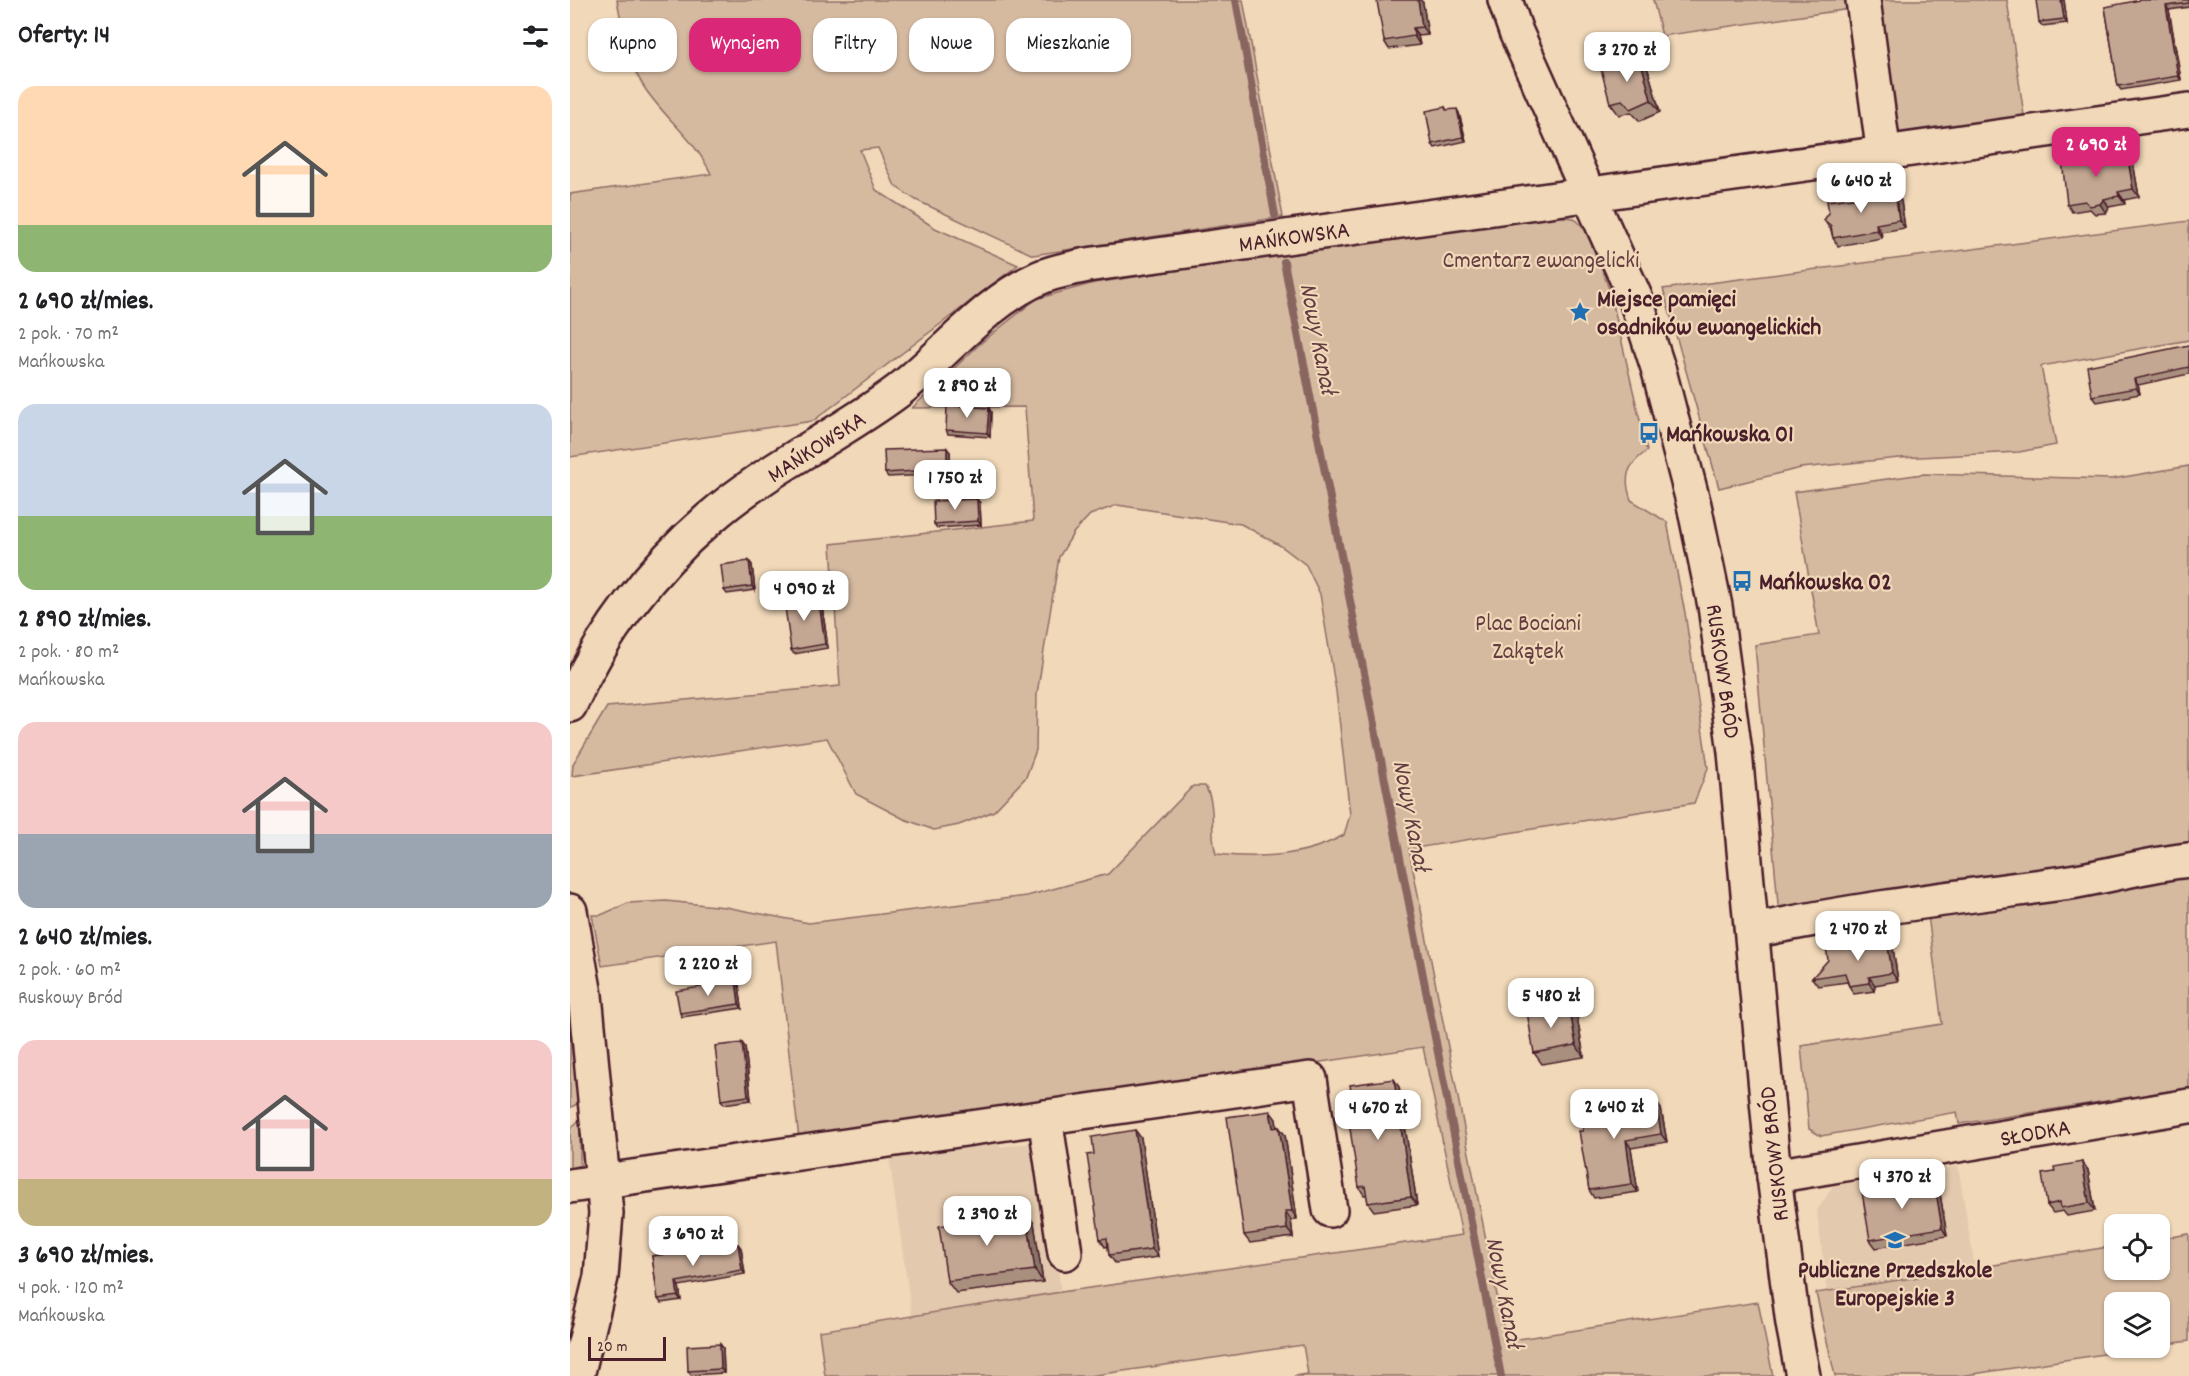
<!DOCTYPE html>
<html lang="pl">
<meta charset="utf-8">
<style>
body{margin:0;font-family:Dekko,sans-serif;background:#f6f6f6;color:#202124;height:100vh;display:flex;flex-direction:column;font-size:22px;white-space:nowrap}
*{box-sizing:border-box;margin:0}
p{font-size:20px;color:#757577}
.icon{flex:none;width:33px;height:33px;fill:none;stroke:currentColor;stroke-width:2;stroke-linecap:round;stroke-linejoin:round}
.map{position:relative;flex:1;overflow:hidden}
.panel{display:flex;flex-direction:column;background:#fff;width:570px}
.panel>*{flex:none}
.hud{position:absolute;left:18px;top:18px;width:570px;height:54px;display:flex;gap:12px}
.fabs{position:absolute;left:1534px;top:1214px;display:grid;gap:12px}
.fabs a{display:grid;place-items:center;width:66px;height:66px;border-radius:12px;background:#fff;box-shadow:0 2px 4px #0004;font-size:30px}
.scale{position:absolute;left:18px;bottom:15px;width:78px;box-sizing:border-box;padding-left:6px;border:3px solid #4a1f2b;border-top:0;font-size:16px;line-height:21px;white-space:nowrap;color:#4a1f2b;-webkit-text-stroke:4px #f0d8b8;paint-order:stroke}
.price{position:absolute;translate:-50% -51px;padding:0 14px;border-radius:12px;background:#fff;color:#222;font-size:20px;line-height:39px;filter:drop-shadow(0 2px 3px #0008)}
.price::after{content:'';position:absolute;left:50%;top:36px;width:18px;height:14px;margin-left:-9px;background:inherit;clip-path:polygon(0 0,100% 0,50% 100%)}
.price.current{background:#db2777;color:#fff}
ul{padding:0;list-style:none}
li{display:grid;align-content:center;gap:12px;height:318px;padding:0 18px}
li span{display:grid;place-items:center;height:186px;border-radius:18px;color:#555}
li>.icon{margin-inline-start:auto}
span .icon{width:108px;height:108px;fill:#fffc;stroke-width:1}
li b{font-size:26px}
h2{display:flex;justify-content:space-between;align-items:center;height:72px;padding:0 18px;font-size:26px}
.chip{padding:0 21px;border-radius:18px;background:#fff;box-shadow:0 2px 4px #0004;font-size:21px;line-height:54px}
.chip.current{background:#db2777;color:#fff}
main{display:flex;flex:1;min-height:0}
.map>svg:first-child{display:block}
</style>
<main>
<section class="panel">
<h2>Oferty: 14<svg class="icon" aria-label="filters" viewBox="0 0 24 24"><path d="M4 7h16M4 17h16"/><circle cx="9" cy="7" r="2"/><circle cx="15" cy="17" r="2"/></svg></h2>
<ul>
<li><span style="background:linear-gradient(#ffd9b3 75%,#8fb573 0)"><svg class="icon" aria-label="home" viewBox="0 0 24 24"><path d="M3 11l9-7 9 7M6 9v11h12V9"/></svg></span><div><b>2 690 zł/mies.</b><p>2 pok. · 70 m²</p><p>Mańkowska</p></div></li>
<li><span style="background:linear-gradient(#c9d6e8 60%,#8fb573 0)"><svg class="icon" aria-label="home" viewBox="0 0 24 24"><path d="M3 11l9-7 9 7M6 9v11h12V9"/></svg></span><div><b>2 890 zł/mies.</b><p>2 pok. · 80 m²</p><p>Mańkowska</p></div></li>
<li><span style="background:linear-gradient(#f6c9c9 60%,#9aa5b1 0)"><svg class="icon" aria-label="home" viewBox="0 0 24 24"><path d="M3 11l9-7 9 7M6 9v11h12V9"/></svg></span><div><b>2 640 zł/mies.</b><p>2 pok. · 60 m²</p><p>Ruskowy Bród</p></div></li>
<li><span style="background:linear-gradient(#f6c9c9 75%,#c2b280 0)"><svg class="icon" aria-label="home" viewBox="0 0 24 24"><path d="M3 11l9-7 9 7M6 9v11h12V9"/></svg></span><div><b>3 690 zł/mies.</b><p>4 pok. · 120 m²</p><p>Mańkowska</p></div></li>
</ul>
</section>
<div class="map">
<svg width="1619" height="1376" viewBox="0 0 1619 1376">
<rect width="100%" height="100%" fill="#f0d8b8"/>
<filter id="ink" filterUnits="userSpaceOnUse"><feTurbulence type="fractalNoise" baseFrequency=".0167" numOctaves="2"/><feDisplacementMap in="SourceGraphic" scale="12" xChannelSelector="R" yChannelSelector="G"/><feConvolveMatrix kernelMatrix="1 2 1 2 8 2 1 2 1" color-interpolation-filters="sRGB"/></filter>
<g filter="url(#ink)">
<g fill="#e3c9ad">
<path d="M 422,1140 L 431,1147 L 469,1142 L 491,1292 L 342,1316 L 319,1156 Z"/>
<path d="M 1388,1166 L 1405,1269 L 1257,1292 L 1247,1211 L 1263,1186 Z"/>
</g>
<g fill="#d5baa0" stroke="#906c66" stroke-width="1.5">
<path d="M 47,0 L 673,0 L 713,217 L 463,255 L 346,200 L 325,186 L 308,148 L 290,150 L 306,190 L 365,228 L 448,265 L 243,421 L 0,457 L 0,194 L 141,174 C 126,140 94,118 74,87 C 57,60 53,30 47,0 Z"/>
<path d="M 1083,0 L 1279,0 L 1280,9 L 1092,36 Z"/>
<path d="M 1309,0 L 1437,0 L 1455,122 L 1329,139 Z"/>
<path d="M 975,215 L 1004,218 L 1020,234 L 1041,295 L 1077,451 C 1057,465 1053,477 1061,500 L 1097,522 L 1115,613 L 1138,768 L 1124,803 L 839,849 L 936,1341 L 1188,1302 L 1203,1376 L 724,1376 L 738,1374 L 733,1345 L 519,1376 L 255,1376 L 249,1331 L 491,1292 L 892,1235 L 853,1047 L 229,1139 L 206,941 L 32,966 L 22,915 L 31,915 L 58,903 L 96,901 L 155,907 L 239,923 L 457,896 L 538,874 L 623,786 L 635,786 C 647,805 639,832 646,854 C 689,859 735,857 774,835 L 780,815 L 766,691 L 750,594 L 736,565 L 711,546 L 671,524 L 547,505 L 520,515 L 504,532 L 489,557 L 467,694 L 466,750 L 456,777 L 424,811 L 389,825 L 364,830 L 334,819 L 286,794 L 257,738 L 2,776 L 3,764 L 37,707 L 270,686 L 261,544 L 463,521 L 455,407 L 342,408 L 411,343 L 466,299 L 524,283 Z"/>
<path d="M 1619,221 L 1619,340 L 1471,366 L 1486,445 L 1449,452 L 1329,458 L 1231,468 L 1149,488 L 1093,289 Z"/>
<path d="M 1619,466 L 1619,852 L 1209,915 L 1185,645 L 1249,635 L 1224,492 L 1353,474 L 1542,479 Z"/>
<path d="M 1619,873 L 1619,1088 L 1389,1124 L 1387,1112 L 1251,1136 L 1239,1129 L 1231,1046 L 1372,1024 L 1358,915 Z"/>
<path d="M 0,991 L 10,1102 L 0,1108 Z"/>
<path d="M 10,1119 L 10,1165 L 0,1170 L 0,1129 Z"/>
<path d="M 1619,1234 L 1619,1341 L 1590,1345 L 1590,1302 L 1545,1302 L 1545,1347 L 1580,1347 L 1390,1376 L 1265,1376 L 1246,1293 L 1545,1246 L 1545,1269 L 1590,1269 L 1590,1239 Z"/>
</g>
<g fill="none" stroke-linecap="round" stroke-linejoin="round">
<g stroke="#896560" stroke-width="8">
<path d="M 666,0 L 705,215"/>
<path d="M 714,262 L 931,1376"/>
</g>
<defs>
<g id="minor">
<path d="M 935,0 L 946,32 L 1065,297 L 1089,371 L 1124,505 L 1145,606 L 1165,752 L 1204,1176 L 1223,1324 L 1233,1376"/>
<path d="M 1293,0 L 1314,155"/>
<path d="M 0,705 C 31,634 82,568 140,518 C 197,468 268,436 328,391 C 375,354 414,303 469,278 C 484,271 501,269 517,265 L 1619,110"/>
<path d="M 0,911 L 15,995 L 36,1213 L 31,1277 L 7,1376"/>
<path d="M 1183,931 C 1285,909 1390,897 1494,883 C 1536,877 1577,864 1619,860"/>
<path d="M 475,1117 L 495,1253"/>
<path d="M 1204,1176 L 1619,1106"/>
<path d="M 0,1186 L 740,1079 L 760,1210"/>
</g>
</defs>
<use href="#minor" stroke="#4a1f2b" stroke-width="38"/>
<use href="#minor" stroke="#f0d8b8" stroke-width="33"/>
</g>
<g fill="#a9907e" stroke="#4a1f2b" stroke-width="1.5">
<path d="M 1494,0 L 1497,23 L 1472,26 L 1469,22 Z"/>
<path d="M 1619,0 L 1619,7 L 1599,10 L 1611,80 L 1551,90 L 1548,86 L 1535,7 Z"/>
<path d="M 853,3 L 858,35 L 848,36 L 850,45 L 819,49 L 814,41 Z"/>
<path d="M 1078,70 L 1090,112 L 1070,121 L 1061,112 L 1049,115 L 1040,103 Z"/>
<path d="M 875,107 L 877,110 L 889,113 L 896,141 L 865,148 L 862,144 Z"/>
<path d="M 1526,152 L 1528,155 L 1541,152 L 1544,156 L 1563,162 L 1569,197 L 1554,200 L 1555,204 L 1539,207 L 1536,213 L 1525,214 L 1520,209 L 1502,212 L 1497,204 Z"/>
<path d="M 1325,193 L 1331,201 L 1335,228 L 1311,232 L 1312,238 L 1268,246 L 1263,238 L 1261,230 L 1254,220 Z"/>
<path d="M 1619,345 L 1619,374 L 1568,385 L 1570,394 L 1527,402 L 1522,396 Z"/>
<path d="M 419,408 L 421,412 L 420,437 L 378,434 L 376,430 Z"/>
<path d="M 380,452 L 380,474 L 318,477 L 315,473 Z"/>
<path d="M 410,503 L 411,525 L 367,528 L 364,524 Z"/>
<path d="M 179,561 L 182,565 L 185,590 L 157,594 L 154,590 Z"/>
<path d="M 251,599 L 258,648 L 224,654 L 221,650 Z"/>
<path d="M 1323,948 L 1328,981 L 1305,985 L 1304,991 L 1284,994 L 1279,986 L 1277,982 L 1248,986 L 1242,978 Z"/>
<path d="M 169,985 L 172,1008 L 112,1017 L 110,1013 Z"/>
<path d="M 1007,1017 L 1014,1057 L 972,1064 L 964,1053 Z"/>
<path d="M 172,1043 L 175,1047 L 181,1100 L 154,1104 L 151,1100 Z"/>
<path d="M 829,1087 L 847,1205 L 804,1211 L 798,1203 L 797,1195 L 794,1195 L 789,1187 L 783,1103 Z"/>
<path d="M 1052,1107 L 1091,1109 L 1097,1142 L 1061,1148 L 1068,1192 L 1024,1198 L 1019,1190 L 1013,1131 Z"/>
<path d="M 706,1119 L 707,1127 L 709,1127 L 715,1135 L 727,1219 L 721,1220 L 723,1237 L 680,1243 L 674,1235 Z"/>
<path d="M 565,1130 L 571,1138 L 588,1257 L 545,1263 L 539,1255 L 538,1246 L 535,1247 L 530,1239 L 524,1154 Z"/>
<path d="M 1512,1162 L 1518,1170 L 1525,1211 L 1497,1216 L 1493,1211 L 1483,1213 L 1477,1205 L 1485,1172 Z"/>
<path d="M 1369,1188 L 1377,1236 L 1306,1248 L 1300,1240 Z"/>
<path d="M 464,1223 L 473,1282 L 386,1293 L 377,1281 Z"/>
<path d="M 168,1244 L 171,1248 L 175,1274 L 109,1286 L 111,1300 L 91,1303 L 88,1299 L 82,1256 Z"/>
<path d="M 150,1344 L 153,1348 L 154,1373 L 121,1375 L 118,1371 Z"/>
</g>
<g fill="#897567" stroke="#4a1f2b" stroke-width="1.5">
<path d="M 848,0 L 851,0 L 853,3 L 858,35 L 852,27 Z"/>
<path d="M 1491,0 L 1494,0 L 1497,23 L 1494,19 Z"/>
<path d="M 1596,6 L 1599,10 L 1611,80 L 1608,76 Z"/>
<path d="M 843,28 L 848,36 L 850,45 L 844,36 Z"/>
<path d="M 1070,58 L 1078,70 L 1090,112 L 1081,100 Z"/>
<path d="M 887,109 L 889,113 L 896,141 L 893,137 Z"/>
<path d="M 1557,154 L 1563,162 L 1569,197 L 1563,189 Z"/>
<path d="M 1548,192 L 1554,200 L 1555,204 L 1549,196 Z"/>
<path d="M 1325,193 L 1331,201 L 1335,228 L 1329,220 Z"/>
<path d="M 1534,199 L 1539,207 L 1536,213 L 1530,204 Z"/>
<path d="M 1306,224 L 1311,232 L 1312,238 L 1307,230 Z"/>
<path d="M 1564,379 L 1568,385 L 1570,394 L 1566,388 Z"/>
<path d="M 419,408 L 421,412 L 420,437 L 417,433 Z"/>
<path d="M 377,448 L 380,452 L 380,474 L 377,469 Z"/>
<path d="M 407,499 L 410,503 L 411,525 L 408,521 Z"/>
<path d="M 179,561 L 182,565 L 185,590 L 182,586 Z"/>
<path d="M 248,595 L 251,599 L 258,648 L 255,644 Z"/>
<path d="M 1317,940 L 1323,948 L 1328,981 L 1322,973 Z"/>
<path d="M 1299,977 L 1305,985 L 1304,991 L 1299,983 Z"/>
<path d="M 166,981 L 169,985 L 172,1008 L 169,1004 Z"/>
<path d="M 999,1005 L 1007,1017 L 1014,1057 L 1006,1045 Z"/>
<path d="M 172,1043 L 175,1047 L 181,1100 L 178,1096 Z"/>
<path d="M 824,1079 L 829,1087 L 847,1205 L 841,1197 Z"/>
<path d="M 1086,1101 L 1091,1109 L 1097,1142 L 1091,1134 Z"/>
<path d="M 700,1111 L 706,1119 L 708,1136 L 703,1128 Z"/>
<path d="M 709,1127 L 715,1135 L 727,1219 L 722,1211 Z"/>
<path d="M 565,1130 L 571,1138 L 588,1257 L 582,1249 Z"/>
<path d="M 1056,1140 L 1061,1148 L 1068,1192 L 1062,1184 Z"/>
<path d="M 1512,1162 L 1518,1170 L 1525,1211 L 1519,1203 Z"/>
<path d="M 1364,1180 L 1369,1188 L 1377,1236 L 1372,1228 Z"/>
<path d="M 715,1211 L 721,1220 L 723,1237 L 717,1229 Z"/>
<path d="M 456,1212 L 464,1223 L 473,1282 L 465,1270 Z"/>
<path d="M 168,1244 L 171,1248 L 175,1274 L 172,1270 Z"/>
<path d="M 106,1282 L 109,1286 L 111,1300 L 108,1296 Z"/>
<path d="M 150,1344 L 153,1348 L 154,1373 L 151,1369 Z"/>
</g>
<g fill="#c4a793" stroke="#4a1f2b" stroke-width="1.5">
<path d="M 815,0 L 848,0 L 852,27 L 843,28 L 844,36 L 814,41 L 807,1 Z"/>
<path d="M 1466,0 L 1491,0 L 1494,19 L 1469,22 Z"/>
<path d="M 1570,0 L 1619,0 L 1619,3 L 1596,6 L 1608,76 L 1548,86 L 1535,7 Z"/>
<path d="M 1070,58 L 1081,100 L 1061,109 L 1052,100 L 1040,103 L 1031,69 Z"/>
<path d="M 875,107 L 876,110 L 887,109 L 893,137 L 862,144 L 856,111 Z"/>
<path d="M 1526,152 L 1527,155 L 1541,152 L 1542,156 L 1557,154 L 1563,189 L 1548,192 L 1549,196 L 1534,199 L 1530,204 L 1520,206 L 1515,201 L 1497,204 L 1492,160 Z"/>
<path d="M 1325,193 L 1329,220 L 1306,224 L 1307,230 L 1263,238 L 1261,226 L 1254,220 L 1259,213 L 1257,201 Z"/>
<path d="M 1619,345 L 1619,367 L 1564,379 L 1566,388 L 1522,396 L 1517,366 Z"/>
<path d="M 377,405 L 419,408 L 417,433 L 376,430 Z"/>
<path d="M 377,448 L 377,469 L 315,473 L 314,450 Z"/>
<path d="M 407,499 L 408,521 L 364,524 L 363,501 Z"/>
<path d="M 179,561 L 182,586 L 154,590 L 151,565 Z"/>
<path d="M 248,595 L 255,644 L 221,650 L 214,600 Z"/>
<path d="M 1317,940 L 1322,973 L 1299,977 L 1299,983 L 1279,986 L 1275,973 L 1242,978 L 1258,960 L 1256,947 Z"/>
<path d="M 166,981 L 169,1004 L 110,1013 L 106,991 Z"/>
<path d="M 999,1005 L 1006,1045 L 964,1053 L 957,1012 Z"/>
<path d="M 172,1043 L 178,1096 L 151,1100 L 145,1046 Z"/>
<path d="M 824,1079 L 841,1197 L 798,1203 L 795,1186 L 789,1187 L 776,1103 L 783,1103 L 780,1085 Z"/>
<path d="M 1086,1101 L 1091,1134 L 1056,1140 L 1062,1184 L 1019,1190 L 1009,1131 L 1013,1131 L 1010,1109 L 1049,1103 L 1050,1107 Z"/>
<path d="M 700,1111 L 703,1128 L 709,1127 L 722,1211 L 715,1211 L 717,1229 L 674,1235 L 657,1117 Z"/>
<path d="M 565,1130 L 582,1249 L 539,1255 L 537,1238 L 530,1239 L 517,1155 L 524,1154 L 522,1137 Z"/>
<path d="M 1512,1162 L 1519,1203 L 1491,1208 L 1490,1202 L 1477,1205 L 1472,1174 L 1485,1172 L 1484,1167 Z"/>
<path d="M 1364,1180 L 1372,1228 L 1300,1240 L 1292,1192 Z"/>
<path d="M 456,1212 L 465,1270 L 377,1281 L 369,1226 Z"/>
<path d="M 168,1244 L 172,1270 L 106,1282 L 108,1296 L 88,1299 L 82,1256 Z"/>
<path d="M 150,1344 L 151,1369 L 118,1371 L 117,1346 Z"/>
</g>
</g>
<defs>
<symbol id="sight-bare" viewBox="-9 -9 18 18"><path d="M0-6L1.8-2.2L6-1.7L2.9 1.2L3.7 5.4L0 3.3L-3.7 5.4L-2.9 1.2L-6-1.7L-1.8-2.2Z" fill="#1f6fb2" stroke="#f0d8b8" stroke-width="2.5" paint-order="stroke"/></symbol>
<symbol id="bus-bare" viewBox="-9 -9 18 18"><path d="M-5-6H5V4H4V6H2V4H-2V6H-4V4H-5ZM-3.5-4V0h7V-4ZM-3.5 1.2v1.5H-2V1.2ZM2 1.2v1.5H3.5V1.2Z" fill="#1f6fb2" stroke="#f0d8b8" stroke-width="2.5" paint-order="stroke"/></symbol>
<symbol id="school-bare" viewBox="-9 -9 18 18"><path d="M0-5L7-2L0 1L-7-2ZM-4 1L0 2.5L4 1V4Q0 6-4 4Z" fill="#1f6fb2" stroke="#f0d8b8" stroke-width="2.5" paint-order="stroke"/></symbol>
</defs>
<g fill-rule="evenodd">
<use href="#sight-bare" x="995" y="297" width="30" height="30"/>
<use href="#bus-bare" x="1064" y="418" width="30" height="30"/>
<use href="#bus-bare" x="1157" y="566" width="30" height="30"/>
<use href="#school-bare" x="1310" y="1225" width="30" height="30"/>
</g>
<g text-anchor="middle" stroke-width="4.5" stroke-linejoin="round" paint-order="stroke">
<g font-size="24" fill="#4a1f2b" stroke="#f0d8b8">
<text transform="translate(724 236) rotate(-8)" y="8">MAŃKOWSKA</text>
<text transform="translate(246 446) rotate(-33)" y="8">MAŃKOWSKA</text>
<text transform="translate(1154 671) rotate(82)" y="8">RUSKOWY BRÓD</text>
<text transform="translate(1465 1132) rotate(-10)" y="8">SŁODKA</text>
<text transform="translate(1203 1154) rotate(-96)" y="8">RUSKOWY BRÓD</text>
</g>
<g font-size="24" fill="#663e42" stroke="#f0d8b8">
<text x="971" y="267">Cmentarz ewangelicki</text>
<text x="958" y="630">Plac Bociani<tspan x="958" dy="28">Zakątek</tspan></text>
</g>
<g font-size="24" font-weight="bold" fill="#4a1f2b" stroke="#f0d8b8" text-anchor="start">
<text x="1027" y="306">Miejsce pamięci<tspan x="1027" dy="28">osadników ewangelickich</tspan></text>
<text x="1096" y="441">Mańkowska 01</text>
<text x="1189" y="589">Mańkowska 02</text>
<text x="1325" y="1277" text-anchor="middle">Publiczne Przedszkole<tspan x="1325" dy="28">Europejskie 3</tspan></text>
</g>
<g font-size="26" font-style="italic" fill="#643c41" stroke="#f0d8b8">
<text transform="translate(750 338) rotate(79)" y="9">Nowy Kanał</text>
<text transform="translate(843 815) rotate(79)" y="9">Nowy Kanał</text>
<text transform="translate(936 1292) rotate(79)" y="9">Nowy Kanał</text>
</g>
</g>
</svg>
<div class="fabs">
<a><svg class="icon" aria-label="locate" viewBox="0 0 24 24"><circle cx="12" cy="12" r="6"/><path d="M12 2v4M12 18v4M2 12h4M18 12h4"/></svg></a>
<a><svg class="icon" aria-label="layers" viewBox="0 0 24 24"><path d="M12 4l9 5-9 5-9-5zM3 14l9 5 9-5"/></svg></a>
</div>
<div class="scale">20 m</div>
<b class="price" style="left:1057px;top:83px">3 270 zł</b>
<b class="price current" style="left:1526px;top:178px">2 690 zł</b>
<b class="price" style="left:1291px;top:214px">6 640 zł</b>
<b class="price" style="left:397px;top:419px">2 890 zł</b>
<b class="price" style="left:385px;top:511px">1 750 zł</b>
<b class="price" style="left:234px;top:622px">4 090 zł</b>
<b class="price" style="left:1288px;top:962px">2 470 zł</b>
<b class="price" style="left:138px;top:997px">2 220 zł</b>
<b class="price" style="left:981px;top:1029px">5 480 zł</b>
<b class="price" style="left:1044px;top:1140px">2 640 zł</b>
<b class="price" style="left:808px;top:1141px">4 670 zł</b>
<b class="price" style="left:1332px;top:1210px">4 370 zł</b>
<b class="price" style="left:417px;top:1247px">2 390 zł</b>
<b class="price" style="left:123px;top:1267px">3 690 zł</b>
<div class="hud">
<a class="chip">Kupno</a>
<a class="chip current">Wynajem</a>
<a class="chip">Filtry</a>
<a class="chip">Nowe</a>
<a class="chip">Mieszkanie</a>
</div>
</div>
</main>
